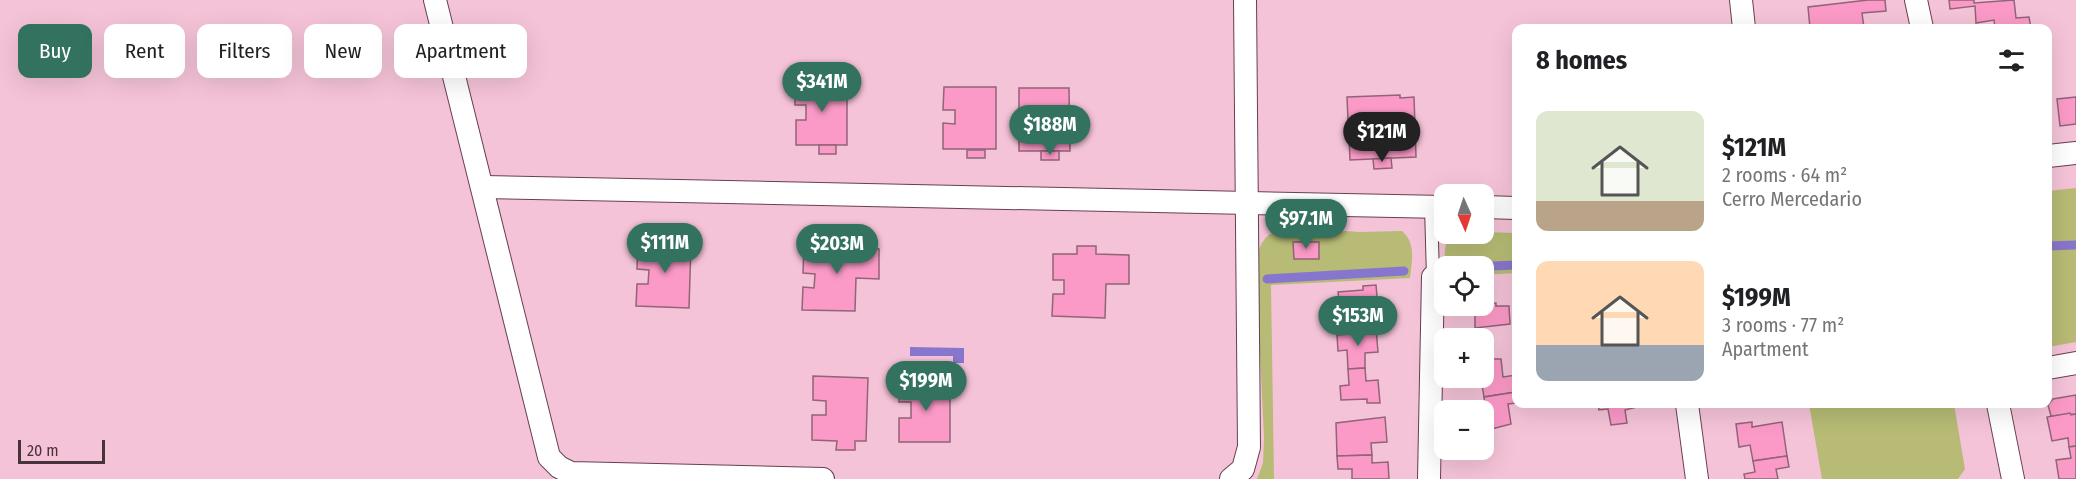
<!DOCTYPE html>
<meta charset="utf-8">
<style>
body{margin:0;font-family:"Fira Sans Condensed",sans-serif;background:#f2f2f2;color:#202124;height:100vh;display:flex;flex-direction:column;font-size:22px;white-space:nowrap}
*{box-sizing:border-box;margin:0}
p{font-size:20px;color:#757577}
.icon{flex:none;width:33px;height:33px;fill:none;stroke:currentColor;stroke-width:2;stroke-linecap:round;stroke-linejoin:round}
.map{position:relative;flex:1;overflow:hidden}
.side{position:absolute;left:1512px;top:24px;width:540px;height:384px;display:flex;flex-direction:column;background:#fff;border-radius:12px;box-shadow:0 6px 24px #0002}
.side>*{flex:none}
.top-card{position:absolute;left:18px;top:24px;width:570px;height:54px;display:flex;gap:12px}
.needle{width:39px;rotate:177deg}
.controls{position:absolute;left:1434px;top:184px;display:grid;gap:12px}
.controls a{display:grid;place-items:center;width:60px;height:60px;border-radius:12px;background:#fff;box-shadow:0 6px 24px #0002;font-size:30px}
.scale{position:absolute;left:18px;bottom:15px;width:87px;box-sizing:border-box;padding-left:6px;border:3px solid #47333c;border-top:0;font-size:16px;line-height:21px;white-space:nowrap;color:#47333c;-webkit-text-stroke:4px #f5c3d8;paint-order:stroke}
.price{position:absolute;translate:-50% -51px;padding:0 14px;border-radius:21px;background:#347260;color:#fff;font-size:20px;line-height:39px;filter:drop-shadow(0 2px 3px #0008)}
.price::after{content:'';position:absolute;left:50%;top:36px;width:18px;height:14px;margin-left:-9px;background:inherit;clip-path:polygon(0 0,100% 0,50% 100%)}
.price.active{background:#222;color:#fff}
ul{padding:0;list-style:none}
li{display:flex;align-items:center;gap:18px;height:150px;padding:0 24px}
li span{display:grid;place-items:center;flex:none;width:168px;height:120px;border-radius:12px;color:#555}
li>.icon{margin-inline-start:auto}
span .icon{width:72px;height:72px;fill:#fffc;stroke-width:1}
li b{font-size:26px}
h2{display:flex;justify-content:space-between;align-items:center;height:72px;padding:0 24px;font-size:26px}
.pill{padding:0 21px;border-radius:12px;background:#fff;box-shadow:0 6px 24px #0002;font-size:21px;line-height:54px}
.pill.active{background:#347260;color:#fff}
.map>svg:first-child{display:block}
</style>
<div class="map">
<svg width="2076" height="479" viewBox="0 0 2076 479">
<rect width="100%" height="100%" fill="#f5c3d8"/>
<g fill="#b7bb75">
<path d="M 2076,188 L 2076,342 L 2048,347 L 2048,191 Z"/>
<path d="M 1287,227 L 1360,232 L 1402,231 C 1416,243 1412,260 1410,278 L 1271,285 L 1274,479 L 1257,479 L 1263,463 L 1264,438 L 1256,269 C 1258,245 1262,234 1287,227 Z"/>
<path d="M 1484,232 L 1516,233 L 1516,273 L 1484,275 L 1484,267 L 1445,267 C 1442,219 1461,243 1484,232 Z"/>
<path d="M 1809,404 L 1954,404 L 1965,469 L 1958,479 L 1822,479 Z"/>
</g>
<path fill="#8776cd" d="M 910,347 L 964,348 L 964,363 L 953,363 L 953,356 L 910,356 Z"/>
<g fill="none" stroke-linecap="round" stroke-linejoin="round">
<g stroke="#8776cd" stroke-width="9">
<path d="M 2048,246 L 2076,245"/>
<path d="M 1470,267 L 1516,265"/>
<path d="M 1267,279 L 1404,271"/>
</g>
</g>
<g fill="#fb9ac7" stroke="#916478" stroke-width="1.5">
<path d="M 1868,0 L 1885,0 L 1886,11 L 1862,13 L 1864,28 L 1810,28 L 1808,7 Z"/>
<path d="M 1949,0 L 1974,0 L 1974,3 L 2014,0 L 2016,18 L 2029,17 L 2031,28 L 1995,28 L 1994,20 L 1976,23 L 1975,6 L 1950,9 Z"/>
<path d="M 795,82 L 847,82 L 847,145 L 796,145 L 796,120 L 806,120 L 806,105 L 795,105 Z"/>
<path d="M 944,87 L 996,87 L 996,149 L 943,149 L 943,123 L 955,124 L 955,110 L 943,110 Z"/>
<path d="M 1019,88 L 1069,88 L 1070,151 L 1019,151 L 1019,126 L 1031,126 L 1031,111 L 1019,111 Z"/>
<path d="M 1400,95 L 1400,98 L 1414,97 L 1416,157 L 1350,160 L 1349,135 L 1360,134 L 1359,120 L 1348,120 L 1347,97 Z"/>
<path d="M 2076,97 L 2076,124 L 2060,126 L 2057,99 Z"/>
<rect x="819" y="145" width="17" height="9"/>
<rect x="967" y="150" width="18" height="8"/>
<rect x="1041" y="151" width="18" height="9"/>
<path d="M 1391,158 L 1392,168 L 1374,169 L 1373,159 Z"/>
<path d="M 662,234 L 680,235 L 680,245 L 691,245 L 689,308 L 636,306 L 637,284 L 648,284 L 649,270 L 637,269 L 638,243 L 662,244 Z"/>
<path d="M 827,238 L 846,239 L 846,248 L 879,249 L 879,279 L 856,278 L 855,311 L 802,310 L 803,287 L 814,288 L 815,274 L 803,273 L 804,247 L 827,248 Z"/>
<path d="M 1293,242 L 1319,242 L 1319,259 L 1294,259 Z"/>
<path d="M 1077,246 L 1096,246 L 1096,254 L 1129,255 L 1129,284 L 1106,284 L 1105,318 L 1052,316 L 1053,294 L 1064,294 L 1064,280 L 1053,280 L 1053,254 L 1077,254 Z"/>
<path d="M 1376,285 L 1378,307 L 1364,308 L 1366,324 L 1350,325 L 1349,308 L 1340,309 L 1338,292 L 1363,290 L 1363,286 Z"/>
<path d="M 1496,303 L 1496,306 L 1509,306 L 1510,324 L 1475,328 L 1475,306 Z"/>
<path d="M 1376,328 L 1378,352 L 1365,353 L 1365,368 L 1348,369 L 1347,350 L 1338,351 L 1337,335 L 1362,333 L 1362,329 Z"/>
<path d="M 1484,359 L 1501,359 L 1503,377 L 1516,375 L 1516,392 L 1484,397 L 1482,385 L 1470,387 L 1469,378 L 1484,378 Z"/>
<path d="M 1365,368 L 1366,381 L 1378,380 L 1380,403 L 1367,403 L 1367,399 L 1341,400 L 1340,386 L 1349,385 L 1348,369 Z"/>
<path d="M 813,376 L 868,378 L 866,441 L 855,441 L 855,450 L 836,450 L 837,441 L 812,440 L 812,415 L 826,415 L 826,401 L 813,400 Z"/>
<path d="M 900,381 L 950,381 L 950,442 L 899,442 L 899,418 L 911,418 L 911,402 L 899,402 Z"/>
<path d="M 1516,392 L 1516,403 L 1508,404 L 1511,424 L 1484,431 L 1484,411 L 1470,411 L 1470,407 L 1485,405 L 1484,397 Z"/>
<path d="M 2076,395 L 2076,414 L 2051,416 L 2048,405 L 2053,399 Z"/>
<path d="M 1598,404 L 1637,404 L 1637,407 L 1625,410 L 1627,423 L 1611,425 L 1608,409 L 1599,410 Z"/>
<path d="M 2070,413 L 2071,415 L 2076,414 L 2076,446 L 2069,447 L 2068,438 L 2052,441 L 2047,417 Z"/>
<path d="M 1385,417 L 1387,442 L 1371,443 L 1372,455 L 1337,456 L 1336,423 Z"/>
<path d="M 1752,422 L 1752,427 L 1782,422 L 1787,456 L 1753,461 L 1750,445 L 1739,447 L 1736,424 Z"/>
<path d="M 2076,446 L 2076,479 L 2059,479 L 2056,460 L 2071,458 L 2069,447 Z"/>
<path d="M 1372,455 L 1372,463 L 1388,462 L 1389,479 L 1352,479 L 1352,469 L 1338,469 L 1337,456 Z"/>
<path d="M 1787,456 L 1789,467 L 1776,469 L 1778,479 L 1745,479 L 1744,474 L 1755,472 L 1753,461 Z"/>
</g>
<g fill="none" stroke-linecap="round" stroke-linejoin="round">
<defs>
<path id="lane" d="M 1431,206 L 1433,277"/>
<g id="street">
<path d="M 435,0 L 549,457 L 559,467 L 571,473 L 823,479"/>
<path d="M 1741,0 L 1744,28"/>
<path d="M 1916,0 L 1922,28"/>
<path d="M 2048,156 L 2076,153"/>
<path d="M 483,187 L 1444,207"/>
<path d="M 1484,207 L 1516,208"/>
<path d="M 2048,368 L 2076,363"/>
<path d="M 1687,404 L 1697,479"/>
<path d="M 1998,404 L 2013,479"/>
<path d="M 1231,479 L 1243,469 L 1249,447 L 1245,0"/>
<path d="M 1429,479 L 1433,277"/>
</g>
</defs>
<use href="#lane" stroke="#683f52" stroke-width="14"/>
<use href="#street" stroke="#683f52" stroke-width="24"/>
<use href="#lane" stroke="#fff" stroke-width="12"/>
<use href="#street" stroke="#fff" stroke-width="22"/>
</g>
</svg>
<div class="controls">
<a><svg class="needle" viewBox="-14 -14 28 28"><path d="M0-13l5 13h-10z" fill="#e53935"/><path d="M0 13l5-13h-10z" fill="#757577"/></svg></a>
<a><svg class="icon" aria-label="locate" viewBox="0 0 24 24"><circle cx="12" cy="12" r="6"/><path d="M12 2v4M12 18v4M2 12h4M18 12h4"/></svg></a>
<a>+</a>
<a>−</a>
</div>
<div class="scale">20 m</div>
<b class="price" style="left:822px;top:113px">$341M</b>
<b class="price" style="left:1050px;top:156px">$188M</b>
<b class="price active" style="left:1382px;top:163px">$121M</b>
<b class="price" style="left:1306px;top:250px">$97.1M</b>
<b class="price" style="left:665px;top:274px">$111M</b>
<b class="price" style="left:837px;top:275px">$203M</b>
<b class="price" style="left:1358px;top:347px">$153M</b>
<b class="price" style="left:926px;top:412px">$199M</b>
<div class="top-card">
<a class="pill active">Buy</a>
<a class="pill">Rent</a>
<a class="pill">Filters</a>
<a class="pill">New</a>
<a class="pill">Apartment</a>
</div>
<section class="side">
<h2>8 homes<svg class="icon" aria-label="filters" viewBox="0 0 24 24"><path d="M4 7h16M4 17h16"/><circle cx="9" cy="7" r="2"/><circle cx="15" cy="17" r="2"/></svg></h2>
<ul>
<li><span style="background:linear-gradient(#dfe7d0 75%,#b9a48a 0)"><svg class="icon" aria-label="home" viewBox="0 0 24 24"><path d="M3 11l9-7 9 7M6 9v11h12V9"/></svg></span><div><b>$121M</b><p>2 rooms · 64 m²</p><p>Cerro Mercedario</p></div></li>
<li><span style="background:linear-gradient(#ffd9b3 70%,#9aa5b1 0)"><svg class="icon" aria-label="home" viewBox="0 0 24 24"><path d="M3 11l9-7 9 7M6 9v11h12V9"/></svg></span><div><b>$199M</b><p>3 rooms · 77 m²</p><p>Apartment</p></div></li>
</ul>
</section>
</div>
